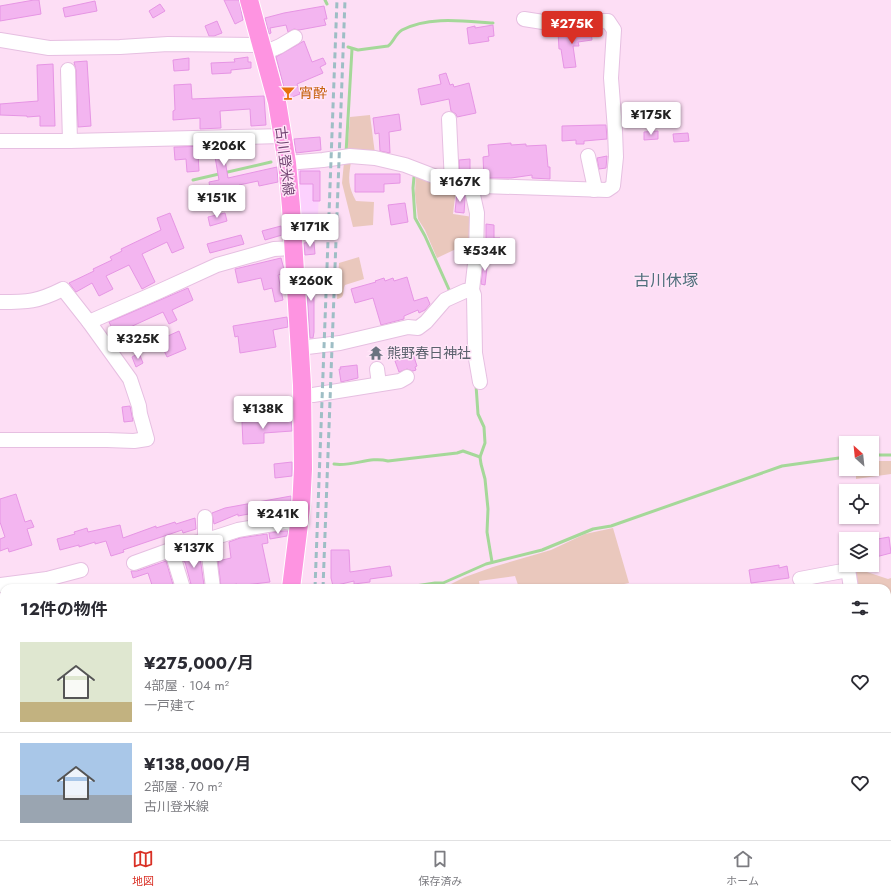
<!DOCTYPE html>
<html lang="ja">
<meta charset="utf-8">
<style>
body{margin:0;font-family:Jost,"Noto Sans JP",sans-serif;background:#f7f7f7;color:#2b2b33;height:100vh;display:flex;flex-direction:column;font-size:15px;white-space:nowrap}
*{box-sizing:border-box;margin:0}
p{font-size:13px;color:#7c7c81}
.icon{flex:none;width:22px;height:22px;fill:none;stroke:currentColor;stroke-width:2;stroke-linecap:round;stroke-linejoin:round}
.map{position:relative;flex:1;overflow:hidden}
.side{position:absolute;left:0px;top:584px;width:891px;height:256px;display:flex;flex-direction:column;background:#fff;border-radius:12px 12px 0 0;box-shadow:0 1px 3px #0004}
.side>*{flex:none}
.needle{width:26px;rotate:333deg}
.fabs{position:absolute;left:839px;top:436px;display:grid;gap:8px}
.fabs a{display:grid;place-items:center;width:40px;height:40px;border-radius:0px;background:#fff;box-shadow:0 1px 3px #0004;font-size:20px}
.price{position:absolute;translate:-50% -34px;padding:0 9px;border-radius:4px;background:#fff;color:#222;font-size:13px;line-height:26px;filter:drop-shadow(0 1px 2px #0008)}
.price::after{content:'';position:absolute;left:50%;top:24px;width:12px;height:9px;margin-left:-6px;background:inherit;clip-path:polygon(0 0,100% 0,50% 100%)}
.price.selected{background:#d93025;color:#fff}
ul{padding:0;list-style:none}
li{display:flex;align-items:center;gap:12px;height:100px;padding:0 20px}
li+li{border-top:1px solid #e1e1e2}
li span{display:grid;place-items:center;flex:none;width:112px;height:80px;border-radius:0px;color:#555}
li>.icon{margin-inline-start:auto}
span .icon{width:48px;height:48px;fill:#fffc;stroke-width:1}
li b{font-size:17px}
h2{display:flex;justify-content:space-between;align-items:center;height:48px;padding:0 20px;font-size:17px}
.menu{display:flex;justify-content:space-around;align-items:center;height:56px;border-top:1px solid #e1e1e2;background:#fff;font-size:11px;color:#7c7c81}
.menu a{display:grid;justify-items:center;gap:2px}
.menu .selected{color:#d93025}
.map>svg:first-child{display:block}
</style>
<div class="map">
<svg width="891" height="840" viewBox="0 0 891 840">
<rect width="100%" height="100%" fill="#fddef5"/>
<g fill="#fcd1fe">
<path d="M 320,163 L 318,216 L 297,217 L 293,169 Z"/>
<path d="M 47,584 L 49,588 L 4,588 L 4,646 L 0,639 L 0,588 Z"/>
</g>
<g fill="#eac8bd">
<path d="M 370,115 L 375,154 L 347,152 L 350,117 Z"/>
<path d="M 344,162 L 351,162 C 348,179 348,186 356,201 L 374,202 L 373,225 L 353,227 L 342,183 Z"/>
<path d="M 416,172 L 456,188 L 453,214 L 473,217 L 473,241 L 437,258 L 425,230 L 418,219 L 415,194 Z"/>
<path d="M 359,257 L 364,279 L 345,285 C 342,291 346,298 337,299 L 339,263 Z"/>
<path d="M 872,461 L 891,461 L 891,474 L 856,479 L 856,469 L 872,469 Z"/>
<path d="M 613,528 L 629,583 L 604,588 L 519,588 L 515,576 L 479,581 L 480,588 L 444,588 L 443,585 L 449,585 L 465,577 L 493,567 L 551,550 L 585,534 Z"/>
<path d="M 850,570 L 867,572 L 888,579 L 891,578 L 891,606 L 887,607 L 887,588 L 854,588 Z"/>
</g>
<g fill="none" stroke-linecap="round" stroke-linejoin="round">
<g stroke="#a5d899" stroke-width="3">
<path d="M 325,0 L 327,4"/>
<path d="M 348,47 L 358,50 L 388,46 C 394,42 395,34 402,30 C 429,16 463,21 493,23"/>
<path d="M 346,153 L 352,49"/>
<path d="M 414,177 L 413,188 L 415,218 L 425,236 L 451,294"/>
<path d="M 193,180 L 271,162"/>
<path d="M 476,385 L 478,414 L 484,427 L 485,443 L 480,457 L 481,464 L 485,479 L 488,509 L 487,532 L 492,562"/>
<path d="M 872,455 L 891,455"/>
<path d="M 334,464 C 352,467 370,456 388,461 L 457,453 L 463,451 L 480,457"/>
<path d="M 402,588 L 435,583 L 443,583 L 486,564 L 542,550 L 593,529 L 611,526 L 782,466 L 846,457"/>
<path d="M 887,609 L 891,609"/>
<path d="M 0,776 L 4,775"/>
<path d="M 887,784 L 890,792 L 891,801"/>
<path d="M 331,836 L 366,840"/>
<path d="M 273,840 L 274,836"/>
<path d="M 543,840 L 544,836"/>
</g>
</g>
<g fill="#f3b5f0" stroke="#e695e4">
<path d="M 34,0 L 39,0 L 41,14 L 0,21 L 0,6 Z"/>
<path d="M 224,0 L 239,0 L 243,20 L 235,24 Z"/>
<path d="M 95,1 L 97,11 L 65,17 L 63,8 Z"/>
<path d="M 160,4 L 165,11 L 153,18 L 149,11 Z"/>
<path d="M 324,6 L 327,19 L 324,19 L 326,25 L 299,30 L 294,29 L 288,32 L 286,25 L 270,28 L 271,33 L 269,34 L 265,18 L 284,13 Z"/>
<path d="M 217,21 L 222,33 L 214,36 L 209,36 L 205,26 Z"/>
<path d="M 493,25 L 494,36 L 488,37 L 489,41 L 469,44 L 467,28 L 475,26 L 475,28 Z"/>
<path d="M 579,30 L 579,31 L 591,30 L 592,40 L 578,42 L 579,46 L 573,46 L 576,67 L 564,68 L 561,49 L 559,49 L 558,31 Z"/>
<path d="M 304,41 L 312,62 L 323,58 L 326,64 L 320,67 L 323,73 L 297,84 L 300,94 L 287,99 L 276,57 Z"/>
<path d="M 248,57 L 248,62 L 251,62 L 251,68 L 231,70 L 231,73 L 212,74 L 211,63 L 235,62 L 234,59 Z"/>
<path d="M 189,58 L 189,70 L 174,71 L 173,60 Z"/>
<path d="M 87,61 L 91,126 L 78,127 L 76,70 L 74,62 Z"/>
<path d="M 53,64 L 55,126 L 40,126 L 40,116 L 27,117 L 27,116 L 0,115 L 0,104 L 38,101 L 37,65 Z"/>
<path d="M 446,73 L 450,85 L 453,84 L 454,87 L 469,83 L 476,113 L 457,117 L 456,114 L 451,111 L 449,99 L 421,105 L 418,89 L 441,84 L 439,75 Z"/>
<path d="M 191,84 L 192,99 L 264,96 L 266,125 L 251,126 L 250,109 L 220,111 L 221,128 L 200,129 L 200,118 L 173,120 L 173,111 L 175,110 L 174,85 Z"/>
<path d="M 399,114 L 401,130 L 389,132 L 390,153 L 380,151 L 379,133 L 375,134 L 373,118 Z"/>
<path d="M 600,125 L 606,125 L 607,139 L 584,141 L 584,144 L 576,144 L 576,140 L 562,141 L 562,126 Z"/>
<path d="M 658,131 L 658,139 L 644,140 L 644,132 Z"/>
<path d="M 688,133 L 689,141 L 674,142 L 673,134 Z"/>
<path d="M 320,137 L 321,150 L 296,153 L 294,139 Z"/>
<path d="M 511,143 L 511,145 L 526,144 L 526,146 L 546,145 L 548,167 L 550,167 L 550,179 L 532,178 L 532,175 L 511,178 L 484,178 L 483,157 L 489,156 L 488,145 Z"/>
<path d="M 248,145 L 249,152 L 224,154 L 228,178 L 277,167 L 278,182 L 259,186 L 258,181 L 239,185 L 240,188 L 211,195 L 209,182 L 219,180 L 214,151 L 198,153 L 199,171 L 187,172 L 186,159 L 175,160 L 174,147 Z"/>
<path d="M 607,156 L 606,168 L 599,169 L 597,158 Z"/>
<path d="M 470,159 L 470,174 L 460,175 L 459,160 Z"/>
<path d="M 300,171 L 320,171 L 320,201 L 313,201 L 313,184 L 300,184 Z"/>
<path d="M 355,174 L 400,174 L 400,183 L 384,184 L 384,192 L 355,192 Z"/>
<path d="M 206,189 L 210,206 L 199,209 L 195,192 Z"/>
<path d="M 457,192 L 464,193 L 465,199 L 464,213 L 455,212 Z"/>
<path d="M 405,203 L 408,222 L 391,225 L 388,205 Z"/>
<path d="M 170,213 L 184,248 L 172,253 L 167,242 L 142,254 L 155,282 L 142,289 L 129,265 L 106,276 L 113,289 L 99,296 L 92,283 L 76,292 L 69,283 L 94,271 L 93,269 L 112,260 L 110,257 L 122,251 L 121,249 L 161,230 L 157,218 Z"/>
<path d="M 225,213 L 227,221 L 210,226 L 208,217 Z"/>
<path d="M 318,217 L 318,227 L 303,228 L 302,218 Z"/>
<path d="M 486,224 L 494,225 L 494,238 L 500,238 L 501,257 L 486,254 Z"/>
<path d="M 281,226 L 282,235 L 265,240 L 262,231 Z"/>
<path d="M 241,235 L 244,244 L 210,253 L 207,244 Z"/>
<path d="M 314,242 L 315,254 L 305,255 L 304,243 Z"/>
<path d="M 281,258 L 285,273 L 278,275 L 283,300 L 275,302 L 272,288 L 264,290 L 261,278 L 238,283 L 235,269 Z"/>
<path d="M 484,259 L 488,259 L 485,285 L 481,284 Z"/>
<path d="M 313,274 L 315,288 L 314,288 L 314,332 L 313,338 L 310,338 L 306,275 Z"/>
<path d="M 407,277 L 414,301 L 427,297 L 430,304 L 425,310 L 419,313 L 418,310 L 404,316 L 404,319 L 381,325 L 373,298 L 355,303 L 351,289 L 376,282 L 375,281 L 384,278 L 385,281 L 393,278 L 394,281 Z"/>
<path d="M 188,288 L 193,300 L 172,310 L 177,320 L 169,324 L 163,312 L 115,334 L 109,322 Z"/>
<path d="M 287,317 L 288,327 L 273,330 L 276,347 L 240,353 L 238,336 L 235,337 L 233,326 Z"/>
<path d="M 179,331 L 186,349 L 167,357 L 159,340 Z"/>
<path d="M 139,353 L 143,363 L 136,367 L 132,357 Z"/>
<path d="M 413,354 L 417,366 L 415,367 L 416,370 L 413,371 L 407,369 L 399,372 L 395,361 Z"/>
<path d="M 357,365 L 358,378 L 341,382 L 339,369 L 341,369 L 340,367 Z"/>
<path d="M 130,406 L 133,421 L 124,422 L 122,407 Z"/>
<path d="M 291,419 L 292,431 L 264,433 L 264,443 L 243,444 L 242,422 Z"/>
<path d="M 292,462 L 292,476 L 275,478 L 274,464 Z"/>
<path d="M 16,494 L 25,522 L 31,520 L 34,527 L 27,529 L 32,545 L 9,552 L 8,548 L 0,551 L 0,539 L 5,537 L 0,522 L 0,499 Z"/>
<path d="M 291,496 L 291,506 L 238,516 L 238,514 L 214,524 L 212,513 L 225,508 Z"/>
<path d="M 195,518 L 196,529 L 183,533 L 182,530 L 123,550 L 124,552 L 111,556 L 106,541 L 95,544 L 95,542 L 79,547 L 79,545 L 60,550 L 57,539 L 75,534 L 74,532 L 87,528 L 88,532 L 120,525 L 123,538 L 156,526 L 156,528 L 175,522 L 176,524 Z"/>
<path d="M 285,531 L 288,531 L 287,536 L 270,539 L 269,533 Z"/>
<path d="M 267,534 L 268,543 L 262,544 L 270,582 L 237,586 L 237,584 L 221,587 L 218,561 L 231,558 L 229,542 L 240,538 Z"/>
<path d="M 889,537 L 891,553 L 872,558 L 872,540 Z"/>
<path d="M 331,550 L 349,550 L 350,572 L 390,566 L 392,576 L 370,579 L 370,582 L 354,584 L 354,581 L 333,586 L 331,578 Z"/>
<path d="M 198,551 L 201,564 L 204,585 L 192,588 L 185,562 L 184,562 L 182,555 Z"/>
<path d="M 166,561 L 174,588 L 153,588 L 148,573 L 133,578 L 131,571 L 137,571 Z"/>
<path d="M 779,565 L 779,568 L 787,566 L 789,578 L 751,583 L 749,570 Z"/>
</g>
<g fill="none" stroke-linecap="round" stroke-linejoin="round">
<defs>
<g id="minor">
<path d="M 0,40 L 49,48 L 120,47 L 168,44 L 262,45"/>
<path d="M 264,53 L 280,46 L 295,37"/>
<path d="M 68,70 L 70,141"/>
<path d="M 449,119 L 452,183"/>
<path d="M 0,141 L 70,141 L 282,136"/>
<path d="M 588,156 L 594,184 L 594,190"/>
<path d="M 287,163 L 323,160 L 350,156 L 375,158 L 405,165 L 452,183 L 481,186 L 607,190 L 613,186 L 616,157 L 615,130 L 611,78 L 614,30 L 608,21 L 543,22 L 524,19"/>
<path d="M 471,186 L 477,213 L 476,255 L 472,290"/>
<path d="M 0,302 C 28,302 37,302 63,289 L 89,322 L 130,379 L 139,406 L 140,414 L 147,439 L 134,441 L 107,440 L 0,440"/>
<path d="M 89,322 L 160,291 L 217,265 L 274,249 L 293,248"/>
<path d="M 299,348 L 340,343 L 408,327 L 418,328 L 426,322 L 445,300 L 465,291 L 472,290 L 474,295 L 475,353 L 480,382"/>
<path d="M 377,369 L 379,384"/>
<path d="M 302,395 L 313,395 L 400,381 L 407,377"/>
<path d="M 205,517 L 205,535 L 207,540 L 213,588"/>
<path d="M 171,549 L 183,588"/>
<path d="M 134,563 L 181,546 L 207,540 L 238,530 L 285,522 L 299,524"/>
<path d="M 848,569 L 851,588"/>
<path d="M 800,579 L 848,570"/>
<path d="M 0,585 L 47,579 L 81,570"/>
<path d="M 887,754 L 891,749"/>
<path d="M 0,789 L 4,787"/>
<path d="M 799,836 L 801,840"/>
<path d="M 848,836 L 849,840"/>
</g>
<g id="major">
<path d="M 249,0 L 277,102 L 287,163 L 291,207 L 302,385 L 303,469 L 301,508 L 291,588"/>
<path d="M 0,663 L 4,670"/>
<path d="M 90,836 L 92,840"/>
</g>
</defs>
<use href="#minor" stroke="#e6bfe1" stroke-width="16"/>
<use href="#major" stroke="#fff" stroke-width="20"/>
<use href="#minor" stroke="#fff" stroke-width="14"/>
<use href="#major" stroke="#fe94e1" stroke-width="18"/>
<g stroke="#9ebec5" stroke-width="3" stroke-dasharray="6 4" stroke-linecap="butt">
<path d="M 315,588 L 337,0"/>
<path d="M 323,588 L 345,0"/>
<path d="M 306,840 L 306,836"/>
<path d="M 314,840 L 314,836"/>
</g>
</g>
<defs>
<symbol id="bar-bare" viewBox="-9 -9 18 18"><path d="M-6-5H6L.8 .8V4.5H3.5V6h-7V4.5H-.8V.8Z" fill="#e8710a" stroke="#ffe5f8" stroke-width="2.5" paint-order="stroke"/></symbol>
<symbol id="temple-bare" viewBox="-9 -9 18 18"><path d="M0-6L5-2H3V0L6.5 2.5H4V6H1.5V3h-3V6H-4V2.5H-6.5L-3 0V-2H-5Z" fill="#6b7280" stroke="#ffe5f8" stroke-width="2.5" paint-order="stroke"/></symbol>
</defs>
<g fill-rule="evenodd">
<use href="#bar-bare" x="278" y="83" width="20" height="20"/>
<use href="#temple-bare" x="366" y="343" width="20" height="20"/>
</g>
<g text-anchor="middle" stroke-width="3" stroke-linejoin="round" paint-order="stroke">
<g font-size="14" fill="#c56008" stroke="#ffe5f8" text-anchor="start">
<text x="299" y="98">宵酔</text>
</g>
<g font-size="14" fill="#734673" stroke="#ffe5f8">
<text transform="translate(285 161) rotate(83)" y="5">古川登米線</text>
</g>
<g font-size="14" fill="#5b616d" stroke="#ffe5f8" text-anchor="start">
<text x="387" y="358">熊野春日神社</text>
</g>
<g font-size="16" fill="#516f7c" stroke="#ffe5f8">
<text x="666" y="286">古川休塚</text>
</g>
</g>
</svg>
<div class="fabs">
<a><svg class="needle" viewBox="-14 -14 28 28"><path d="M0-13l5 13h-10z" fill="#e53935"/><path d="M0 13l5-13h-10z" fill="#7c7c81"/></svg></a>
<a><svg class="icon" aria-label="locate" viewBox="0 0 24 24"><circle cx="12" cy="12" r="6"/><path d="M12 2v4M12 18v4M2 12h4M18 12h4"/></svg></a>
<a><svg class="icon" aria-label="layers" viewBox="0 0 24 24"><path d="M12 4l9 5-9 5-9-5zM3 14l9 5 9-5"/></svg></a>
</div>
<b class="price selected" style="left:572px;top:45px">¥275K</b>
<b class="price" style="left:651px;top:136px">¥175K</b>
<b class="price" style="left:224px;top:167px">¥206K</b>
<b class="price" style="left:460px;top:203px">¥167K</b>
<b class="price" style="left:217px;top:219px">¥151K</b>
<b class="price" style="left:310px;top:248px">¥171K</b>
<b class="price" style="left:485px;top:272px">¥534K</b>
<b class="price" style="left:311px;top:302px">¥260K</b>
<b class="price" style="left:138px;top:360px">¥325K</b>
<b class="price" style="left:263px;top:430px">¥138K</b>
<b class="price" style="left:278px;top:535px">¥241K</b>
<b class="price" style="left:194px;top:569px">¥137K</b>
<section class="side">
<h2>12件の物件<svg class="icon" aria-label="filters" viewBox="0 0 24 24"><path d="M4 7h16M4 17h16"/><circle cx="9" cy="7" r="2"/><circle cx="15" cy="17" r="2"/></svg></h2>
<ul>
<li><span style="background:linear-gradient(#dfe7d0 75%,#c2b280 0)"><svg class="icon" aria-label="home" viewBox="0 0 24 24"><path d="M3 11l9-7 9 7M6 9v11h12V9"/></svg></span><div><b>¥275,000/月</b><p>4部屋 · 104 m²</p><p>一戸建て</p></div><svg class="icon" aria-label="heart" viewBox="0 0 24 24"><path d="M12 20l-8-8c-3-5 5-10 8-4 3-6 11-1 8 4z"/></svg></li>
<li><span style="background:linear-gradient(#a9c7e8 65%,#9aa5b1 0)"><svg class="icon" aria-label="home" viewBox="0 0 24 24"><path d="M3 11l9-7 9 7M6 9v11h12V9"/></svg></span><div><b>¥138,000/月</b><p>2部屋 · 70 m²</p><p>古川登米線</p></div><svg class="icon" aria-label="heart" viewBox="0 0 24 24"><path d="M12 20l-8-8c-3-5 5-10 8-4 3-6 11-1 8 4z"/></svg></li>
</ul>
</section>
</div>
<nav class="menu">
<a class="selected"><svg class="icon" aria-label="map" viewBox="0 0 24 24"><path d="M3 6l6-2 6 2 6-2v14l-6 2-6-2-6 2zM9 4v14M15 6v14"/></svg>地図</a>
<a><svg class="icon" aria-label="saved" viewBox="0 0 24 24"><path d="M7 4h10v16l-5-4-5 4z"/></svg>保存済み</a>
<a><svg class="icon" aria-label="home" viewBox="0 0 24 24"><path d="M3 11l9-7 9 7M6 9v11h12V9"/></svg>ホーム</a>
</nav>
